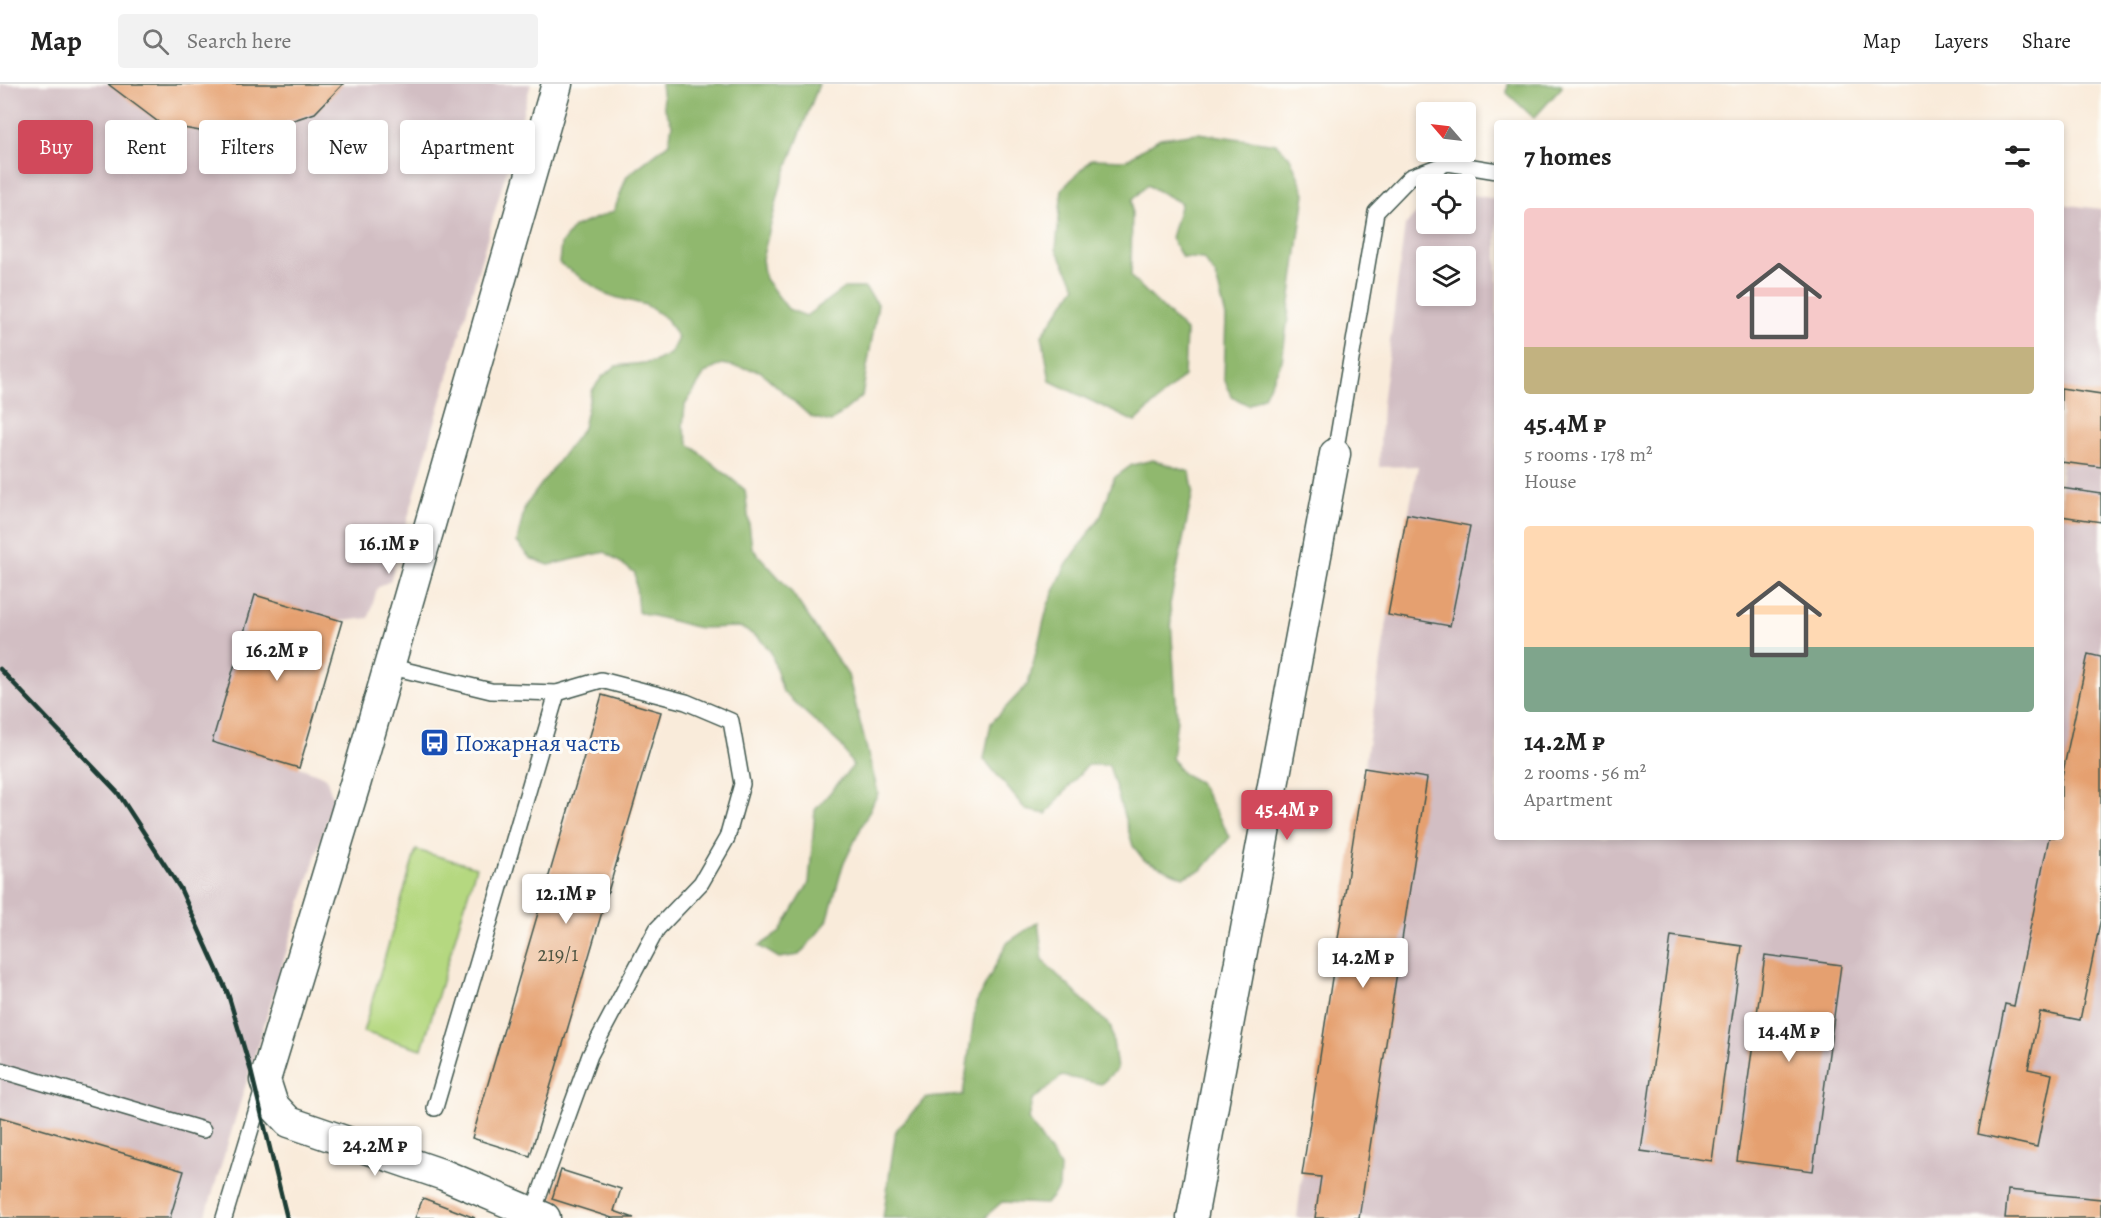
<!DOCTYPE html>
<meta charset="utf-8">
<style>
body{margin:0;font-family:Alegreya,serif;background:#f2f2f2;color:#222;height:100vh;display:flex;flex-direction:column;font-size:22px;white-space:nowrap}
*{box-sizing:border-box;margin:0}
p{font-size:20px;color:#767676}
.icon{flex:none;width:33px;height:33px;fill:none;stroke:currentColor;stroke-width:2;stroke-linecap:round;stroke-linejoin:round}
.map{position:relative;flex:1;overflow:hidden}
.sheet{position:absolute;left:1494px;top:36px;width:570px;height:720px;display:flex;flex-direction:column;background:#fff;border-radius:6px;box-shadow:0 3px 9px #0003}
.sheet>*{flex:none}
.guide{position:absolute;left:18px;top:36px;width:570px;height:54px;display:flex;gap:12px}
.needle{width:39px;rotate:298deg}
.controls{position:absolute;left:1416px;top:18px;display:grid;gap:12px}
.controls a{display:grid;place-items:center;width:60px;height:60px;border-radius:6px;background:#fff;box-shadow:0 3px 9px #0003;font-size:30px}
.price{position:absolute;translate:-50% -51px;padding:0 14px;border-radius:6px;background:#fff;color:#222;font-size:20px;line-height:39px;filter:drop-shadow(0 2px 3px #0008)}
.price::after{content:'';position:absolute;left:50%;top:36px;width:18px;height:14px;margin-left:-9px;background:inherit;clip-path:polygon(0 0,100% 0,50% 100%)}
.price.selected{background:#d1495b;color:#fff}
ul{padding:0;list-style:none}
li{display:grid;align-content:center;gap:12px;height:318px;padding:0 30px}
li span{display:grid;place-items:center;height:186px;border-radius:6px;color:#555}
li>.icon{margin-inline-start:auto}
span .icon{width:108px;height:108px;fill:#fffc;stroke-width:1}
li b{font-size:26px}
h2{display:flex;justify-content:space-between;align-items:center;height:72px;padding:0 30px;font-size:26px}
.chip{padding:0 21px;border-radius:6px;background:#fff;box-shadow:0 3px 9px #0003;font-size:21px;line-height:54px}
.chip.selected{background:#d1495b;color:#fff}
header{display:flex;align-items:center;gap:36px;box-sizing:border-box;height:84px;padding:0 30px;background:#fff;border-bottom:2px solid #e0e0e0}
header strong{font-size:28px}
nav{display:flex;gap:33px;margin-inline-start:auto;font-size:21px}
.search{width:420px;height:54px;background:#f2f2f2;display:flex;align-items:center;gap:15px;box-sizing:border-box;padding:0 21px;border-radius:6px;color:#767676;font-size:22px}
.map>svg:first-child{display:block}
</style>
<header>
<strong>Map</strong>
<div class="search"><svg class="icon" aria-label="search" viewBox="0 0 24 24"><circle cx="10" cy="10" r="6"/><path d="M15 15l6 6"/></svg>Search here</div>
<nav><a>Map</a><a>Layers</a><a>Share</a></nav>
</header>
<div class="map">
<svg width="2101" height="1134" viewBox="0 0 2101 1134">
<rect width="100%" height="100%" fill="#fdfcf7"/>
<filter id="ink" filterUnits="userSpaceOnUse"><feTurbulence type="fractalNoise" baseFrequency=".0167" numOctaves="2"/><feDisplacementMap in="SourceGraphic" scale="12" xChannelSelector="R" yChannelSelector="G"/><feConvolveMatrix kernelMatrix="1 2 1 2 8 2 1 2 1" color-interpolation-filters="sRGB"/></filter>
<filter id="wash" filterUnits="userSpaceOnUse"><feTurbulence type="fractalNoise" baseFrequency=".008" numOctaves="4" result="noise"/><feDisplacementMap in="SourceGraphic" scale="24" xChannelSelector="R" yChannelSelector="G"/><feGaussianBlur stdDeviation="1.35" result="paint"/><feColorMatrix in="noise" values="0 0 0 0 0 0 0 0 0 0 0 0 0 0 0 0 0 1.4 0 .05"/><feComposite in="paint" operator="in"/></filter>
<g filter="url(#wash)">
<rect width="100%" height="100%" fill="#f9ebda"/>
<g fill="#d2bec3" fill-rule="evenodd">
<path d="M 0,0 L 531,0 L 390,497 L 377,504 L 369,534 L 342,537 L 299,683 L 326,693 L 333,715 L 205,1134 L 0,1134 Z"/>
<path d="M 1466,110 L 1497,115 L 1497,753 L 2061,753 L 2061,120 L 2101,125 L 2101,1134 L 1297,1134 L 1302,1091 L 1388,531 L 1418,382 L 1379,383 L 1382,320 L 1405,141 L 1426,120 L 1426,140 L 1466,140 ZM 1426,172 L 1466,172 L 1466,212 L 1426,212 Z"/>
</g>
<path fill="#b5d880" stroke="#6a8a5a" stroke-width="1.5" d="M 416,766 L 476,783 L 422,965 L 363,948 Z"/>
<g fill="#90b86e" stroke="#587a51" stroke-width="1.5">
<path d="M 661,0 L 819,0 L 782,97 L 762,175 L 765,195 L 788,225 L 806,232 L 844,204 L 865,204 L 878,220 L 862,312 L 831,338 L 811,333 L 760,287 L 722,280 L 705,289 L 685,321 L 683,342 L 689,360 L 745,406 L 752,464 L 790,506 L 848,591 L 878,709 L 843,781 L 827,838 L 799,871 L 779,874 L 759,862 L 780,848 L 809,799 L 815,726 L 853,682 L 842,662 L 783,608 L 771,568 L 759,554 L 740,543 L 699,544 L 638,528 L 635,489 L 605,468 L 549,481 L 530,474 L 517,458 L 525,422 L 583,344 L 591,308 L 602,293 L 616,282 L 654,278 L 670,270 L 678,254 L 667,235 L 646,221 L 607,211 L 559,179 L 561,160 L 574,143 L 614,127 L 627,92 L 669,59 L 672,40 L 664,23 Z"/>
<path d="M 1508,0 L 1561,0 L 1562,3 L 1534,34 L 1507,9 Z"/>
<path d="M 1198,49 L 1276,60 L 1290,73 L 1305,109 L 1282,277 L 1264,312 L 1248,321 L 1231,312 L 1224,294 L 1226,233 L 1216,192 L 1203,175 L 1182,173 L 1171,154 L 1181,119 L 1147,101 L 1132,116 L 1131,193 L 1186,247 L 1184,292 L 1135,338 L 1050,297 L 1042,251 L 1076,202 L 1056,165 L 1062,105 L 1092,75 L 1126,76 L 1160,54 Z"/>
<path d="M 1153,376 L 1190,388 L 1193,407 L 1170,520 L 1177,635 L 1172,674 L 1182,689 L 1199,698 L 1230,753 L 1202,786 L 1183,793 L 1144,776 L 1133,762 L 1109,681 L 1087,681 L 1046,730 L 1026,726 L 984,675 L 991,639 L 1028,600 L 1048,521 L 1065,483 L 1101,432 L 1114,394 L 1132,381 Z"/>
<path d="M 1038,838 L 1043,877 L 1111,943 L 1117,985 L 1101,1000 L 1062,992 L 1032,1017 L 1028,1035 L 1060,1083 L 1059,1104 L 1046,1120 L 1002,1118 L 987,1131 L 987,1134 L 883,1134 L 896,1046 L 926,1014 L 963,1011 L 976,919 L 1007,859 Z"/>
</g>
<g id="blocks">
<g fill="#e5a070">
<path d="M 108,0 L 343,0 L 315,29 L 239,54 L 161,40 Z"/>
<path d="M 2061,304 L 2101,310 L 2101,383 L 2061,378 Z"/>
<path d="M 2061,404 L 2101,410 L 2101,438 L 2061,432 Z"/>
<path d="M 1407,430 L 1470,442 L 1450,542 L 1388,531 Z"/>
<path d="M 255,511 L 342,537 L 299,684 L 212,658 Z"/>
<path d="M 2088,570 L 2101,573 L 2101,834 L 2080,936 L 2040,928 L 2028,985 L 2052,990 L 2037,1063 L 1978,1050 L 2005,920 L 2014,922 L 2049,753 L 2061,753 L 2061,697 Z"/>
<path d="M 602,611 L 661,628 L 530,1072 L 472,1054 Z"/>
<path d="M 1364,684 L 1427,694 L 1359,1134 L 1315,1134 L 1321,1093 L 1302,1091 Z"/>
<path d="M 1671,852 L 1742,862 L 1712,1077 L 1641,1067 Z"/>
<path d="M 1765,871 L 1841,881 L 1813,1087 L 1737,1077 Z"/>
<path d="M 0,1033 L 184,1087 L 170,1134 L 0,1134 Z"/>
<path d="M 561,1086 L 621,1105 L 614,1127 L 634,1134 L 612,1134 L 552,1115 Z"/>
<path d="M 2008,1106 L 2101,1115 L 2101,1134 L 2005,1134 Z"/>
<path d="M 423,1114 L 475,1134 L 415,1134 Z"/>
</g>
</g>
</g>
<g filter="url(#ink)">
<use href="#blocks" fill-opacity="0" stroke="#40574d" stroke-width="1.5"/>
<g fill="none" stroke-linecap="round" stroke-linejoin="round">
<defs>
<g id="service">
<path d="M 1335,370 L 1376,128 L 1410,93 L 1448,79 L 1497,87"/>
<path d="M 388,582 L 491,607 L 557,609 L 601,596 L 686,618 L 731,637 L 742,700 L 727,754 L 701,799 L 657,845 L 590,971 L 533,1128"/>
<path d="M 0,986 L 203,1046"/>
<path d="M 435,1024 L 557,609"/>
<path d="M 224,1134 L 263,1005"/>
</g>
<g id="minor">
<path d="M 545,1134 L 444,1091 L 289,1038 L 273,1021 L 265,996 L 356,697 L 557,0"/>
<path d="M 1192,1134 L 1335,370"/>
</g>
</defs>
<use href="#service" stroke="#40574d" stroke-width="18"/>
<use href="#minor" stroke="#40574d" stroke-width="33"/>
<use href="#service" stroke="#fff" stroke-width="15"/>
<use href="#minor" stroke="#fff" stroke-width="30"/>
<path stroke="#1f3d34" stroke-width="4.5" d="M 0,585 L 118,709 L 180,804 L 228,910 L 251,987 L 287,1134"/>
</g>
</g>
<defs>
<symbol id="bus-square" viewBox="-11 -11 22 22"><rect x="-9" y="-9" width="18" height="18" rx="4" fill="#1a4fb4" stroke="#fdfcf7"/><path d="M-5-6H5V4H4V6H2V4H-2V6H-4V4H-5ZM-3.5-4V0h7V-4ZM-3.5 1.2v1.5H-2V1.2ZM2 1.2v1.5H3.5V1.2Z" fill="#fff"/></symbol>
</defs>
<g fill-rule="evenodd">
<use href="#bus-square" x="418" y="642" width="33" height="33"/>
</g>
<g text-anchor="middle" stroke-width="6" stroke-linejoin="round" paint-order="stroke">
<g font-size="21" fill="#505643">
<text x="558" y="877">219/1</text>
</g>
<g font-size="24" fill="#164399" stroke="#fdfcf7" text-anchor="start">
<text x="455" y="667">Пожарная часть</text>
</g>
</g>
</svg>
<div class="controls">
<a><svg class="needle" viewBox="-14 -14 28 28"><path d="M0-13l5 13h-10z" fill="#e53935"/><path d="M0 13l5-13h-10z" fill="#767676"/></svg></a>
<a><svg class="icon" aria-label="locate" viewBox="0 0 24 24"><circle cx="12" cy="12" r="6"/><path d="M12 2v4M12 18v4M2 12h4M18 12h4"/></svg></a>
<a><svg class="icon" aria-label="layers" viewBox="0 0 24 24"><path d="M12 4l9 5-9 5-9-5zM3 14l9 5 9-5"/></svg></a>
</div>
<b class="price" style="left:389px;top:491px">16.1M ₽</b>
<b class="price" style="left:277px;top:598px">16.2M ₽</b>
<b class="price selected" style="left:1287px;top:757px">45.4M ₽</b>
<b class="price" style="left:566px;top:841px">12.1M ₽</b>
<b class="price" style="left:1363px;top:905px">14.2M ₽</b>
<b class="price" style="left:1789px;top:979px">14.4M ₽</b>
<b class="price" style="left:375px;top:1093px">24.2M ₽</b>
<div class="guide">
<a class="chip selected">Buy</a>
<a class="chip">Rent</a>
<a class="chip">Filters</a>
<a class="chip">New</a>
<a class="chip">Apartment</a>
</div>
<section class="sheet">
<h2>7 homes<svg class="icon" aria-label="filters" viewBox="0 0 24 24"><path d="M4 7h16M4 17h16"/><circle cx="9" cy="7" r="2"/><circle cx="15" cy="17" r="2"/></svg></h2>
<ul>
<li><span style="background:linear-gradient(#f6c9c9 75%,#c2b280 0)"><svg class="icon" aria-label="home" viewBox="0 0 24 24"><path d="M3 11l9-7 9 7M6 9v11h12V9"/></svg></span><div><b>45.4M ₽</b><p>5 rooms · 178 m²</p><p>House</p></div></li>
<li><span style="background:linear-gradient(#ffd9b3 65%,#7fa58c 0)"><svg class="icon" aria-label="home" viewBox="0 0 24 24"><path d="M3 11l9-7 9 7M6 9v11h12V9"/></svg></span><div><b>14.2M ₽</b><p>2 rooms · 56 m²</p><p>Apartment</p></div></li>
</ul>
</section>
</div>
